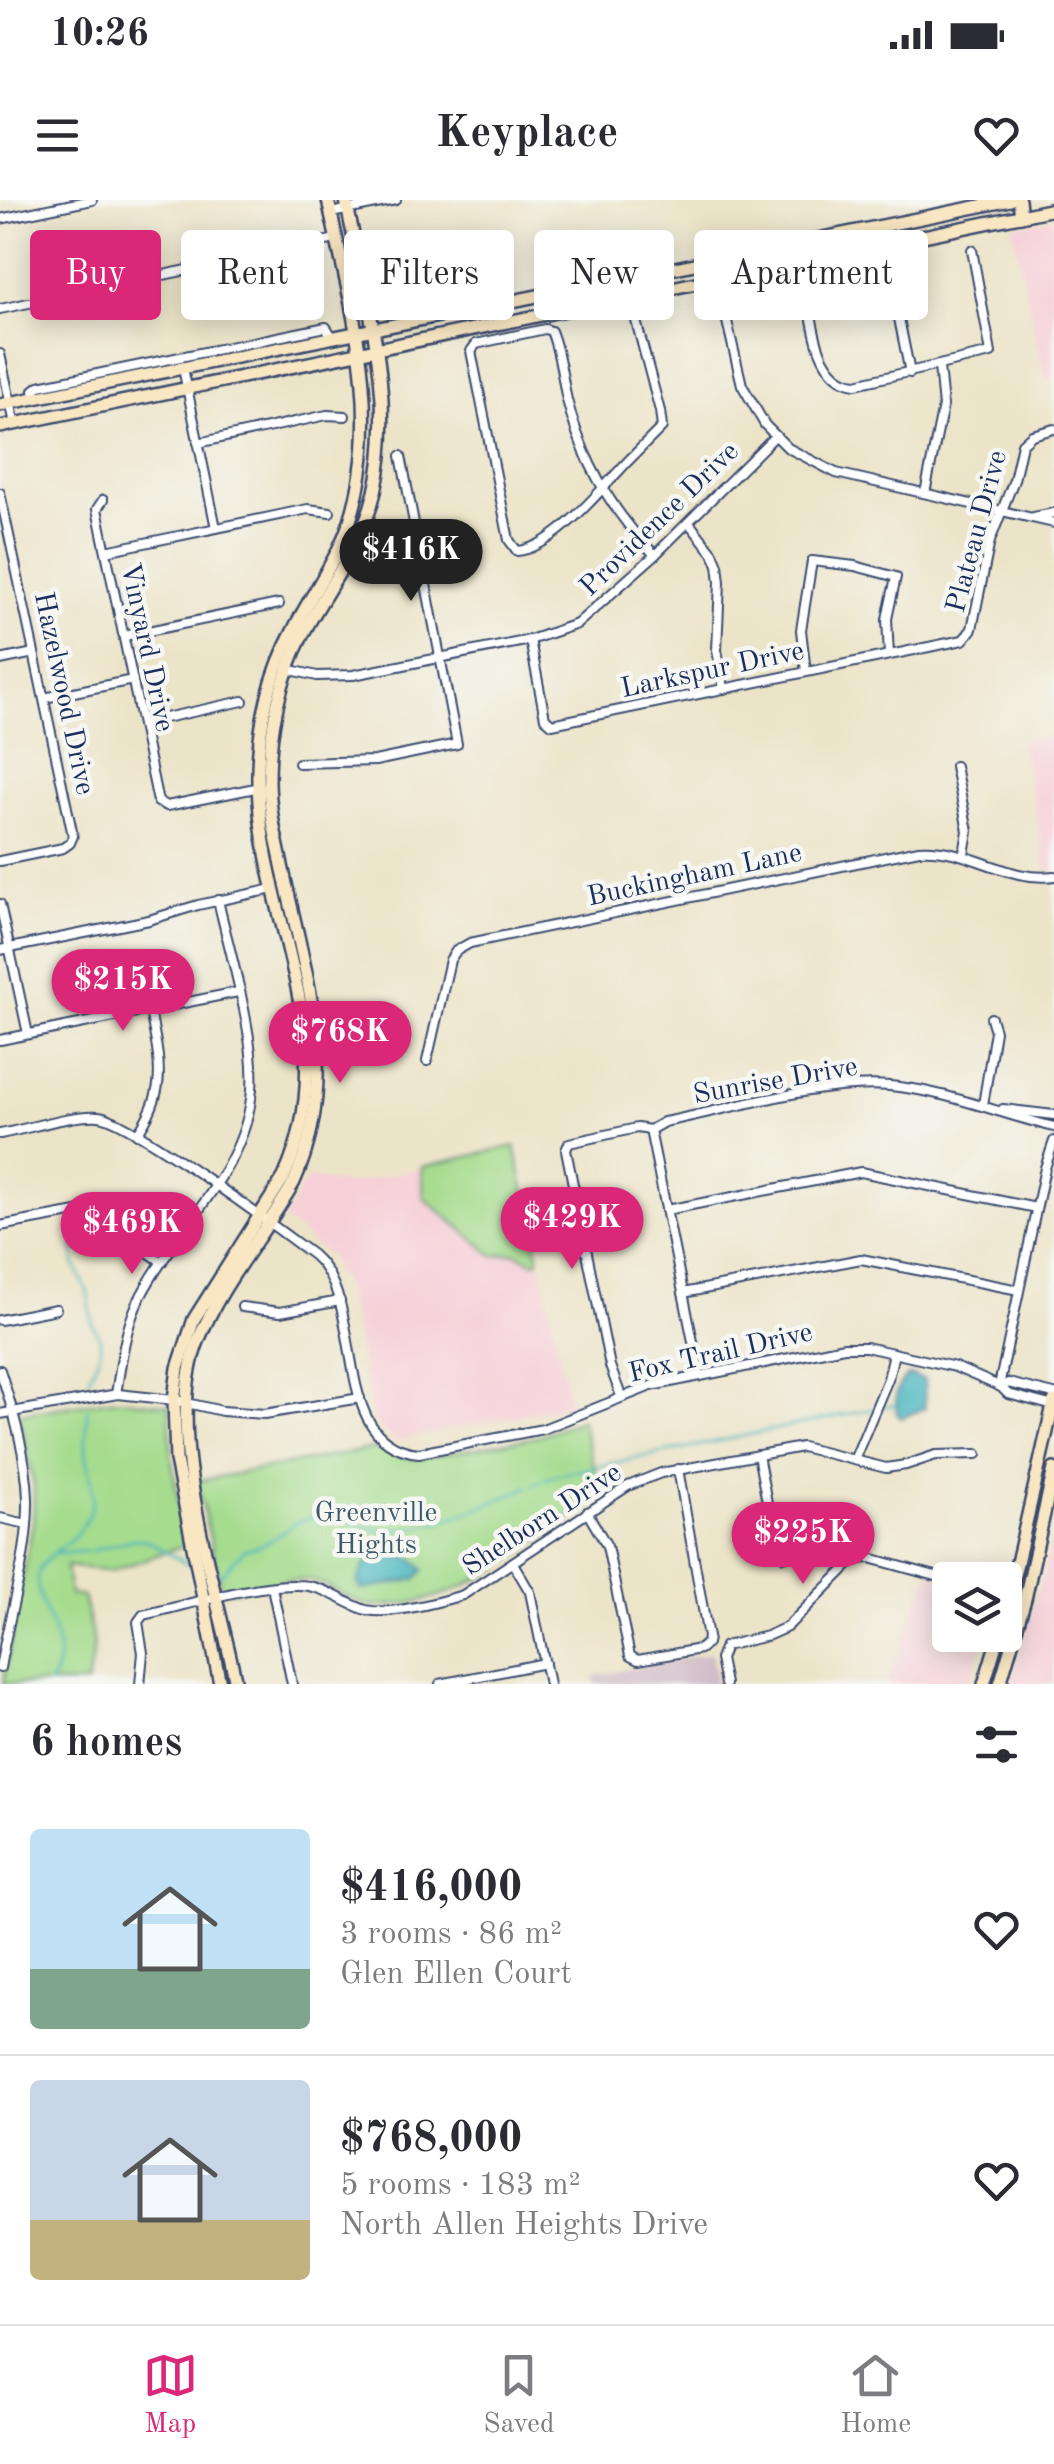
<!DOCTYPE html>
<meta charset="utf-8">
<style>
body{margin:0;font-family:"Old Standard TT",serif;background:#f7f7f7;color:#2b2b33;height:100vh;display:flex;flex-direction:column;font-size:38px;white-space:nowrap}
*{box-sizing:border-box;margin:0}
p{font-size:32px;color:#7c7c81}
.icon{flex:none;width:55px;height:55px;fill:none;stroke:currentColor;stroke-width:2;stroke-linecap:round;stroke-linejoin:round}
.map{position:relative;height:1484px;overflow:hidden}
.details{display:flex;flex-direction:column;background:#fff;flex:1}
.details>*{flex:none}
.guide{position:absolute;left:30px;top:30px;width:995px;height:90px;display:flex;gap:20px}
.tools{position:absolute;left:932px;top:1362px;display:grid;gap:20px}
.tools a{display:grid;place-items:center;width:90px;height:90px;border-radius:10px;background:#fff;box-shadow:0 5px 25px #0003;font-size:50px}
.price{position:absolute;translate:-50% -85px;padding:0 22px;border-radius:35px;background:#db2777;color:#fff;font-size:32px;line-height:65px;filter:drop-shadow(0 2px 5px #0008)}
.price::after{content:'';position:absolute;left:50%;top:60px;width:30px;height:22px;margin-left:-15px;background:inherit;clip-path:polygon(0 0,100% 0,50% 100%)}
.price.current{background:#222;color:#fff}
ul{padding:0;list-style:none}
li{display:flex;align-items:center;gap:30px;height:250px;padding:0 30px}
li+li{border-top:2px solid #e1e1e2}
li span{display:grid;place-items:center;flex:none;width:280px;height:200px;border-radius:10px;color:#555}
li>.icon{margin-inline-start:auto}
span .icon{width:120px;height:120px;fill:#fffc;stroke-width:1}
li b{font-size:42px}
h2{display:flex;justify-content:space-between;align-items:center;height:120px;padding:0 30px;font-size:42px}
.tag{padding:0 35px;border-radius:10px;background:#fff;box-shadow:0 5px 25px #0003;font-size:35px;line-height:90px}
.tag.current{background:#db2777;color:#fff}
.status{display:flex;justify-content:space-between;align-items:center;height:70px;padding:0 50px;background:#fff;direction:ltr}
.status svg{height:28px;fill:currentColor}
header{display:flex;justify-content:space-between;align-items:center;height:130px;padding:0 30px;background:#fff;font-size:45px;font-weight:700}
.dock{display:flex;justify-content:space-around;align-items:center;height:140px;border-top:2px solid #e1e1e2;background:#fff;font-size:28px;color:#7c7c81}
.dock a{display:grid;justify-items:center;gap:5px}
.dock .current{color:#db2777}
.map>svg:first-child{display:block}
</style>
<div class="status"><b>10:26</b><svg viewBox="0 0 49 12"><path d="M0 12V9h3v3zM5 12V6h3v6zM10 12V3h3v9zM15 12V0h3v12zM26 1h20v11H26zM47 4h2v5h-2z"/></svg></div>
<header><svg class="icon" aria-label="menu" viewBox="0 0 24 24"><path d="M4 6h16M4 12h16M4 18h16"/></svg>Keyplace<svg class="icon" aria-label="heart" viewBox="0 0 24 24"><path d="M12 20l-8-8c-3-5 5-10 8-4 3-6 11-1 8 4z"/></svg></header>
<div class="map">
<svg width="1054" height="1484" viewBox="0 0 1054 1484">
<rect width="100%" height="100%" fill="#f6f6f2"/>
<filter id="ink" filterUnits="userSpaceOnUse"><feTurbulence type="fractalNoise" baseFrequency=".01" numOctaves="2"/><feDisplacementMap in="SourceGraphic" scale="20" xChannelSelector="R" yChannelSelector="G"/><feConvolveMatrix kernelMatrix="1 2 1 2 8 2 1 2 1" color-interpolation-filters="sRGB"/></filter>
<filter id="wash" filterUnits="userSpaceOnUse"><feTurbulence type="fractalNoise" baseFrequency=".0048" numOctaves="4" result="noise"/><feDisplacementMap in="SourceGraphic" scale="40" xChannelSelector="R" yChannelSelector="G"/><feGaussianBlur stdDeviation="2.25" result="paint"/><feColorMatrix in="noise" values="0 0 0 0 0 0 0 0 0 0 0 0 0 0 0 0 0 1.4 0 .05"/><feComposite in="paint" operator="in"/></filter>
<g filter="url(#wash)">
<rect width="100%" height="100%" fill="#ece4c8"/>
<g fill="#f6cfd7">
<path d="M 1054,18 L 1054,182 L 1044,175 L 1012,26 Z"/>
<path d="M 1054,536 L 1054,670 L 1047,672 L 1021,542 Z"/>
<path d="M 515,946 L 570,1205 L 395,1241 L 374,1222 L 346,1090 L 329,1056 L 284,1020 L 307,978 L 351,984 Z"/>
<path d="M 1051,1344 L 1054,1345 L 1054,1484 L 1011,1484 Z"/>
<path d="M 938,1372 L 975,1380 L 950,1380 L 950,1435 L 985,1435 L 968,1484 L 887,1484 L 929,1375 Z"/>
</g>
<path fill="#d1bdc9" d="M 711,1453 L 717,1484 L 595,1484 L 594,1476 Z"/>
<g fill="#a6dc8e" stroke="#608676" stroke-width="2.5">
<path d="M 515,946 L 539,1060 L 533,1062 L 516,1053 L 494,1056 L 424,998 L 422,967 Z"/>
<path d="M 117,1199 L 169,1205 L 172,1260 L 185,1345 L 112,1371 L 66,1366 L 70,1395 L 83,1396 L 94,1444 L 87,1484 L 3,1484 L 33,1322 L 34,1285 L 19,1214 Z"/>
<path d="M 581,1220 L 602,1296 C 528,1342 472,1405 378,1406 C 353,1406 337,1387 314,1381 C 284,1375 252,1391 222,1392 L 197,1281 L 381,1247 L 402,1257 L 417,1259 L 535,1237 Z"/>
</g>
<g fill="#45b5bd" stroke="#30728e" stroke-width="2.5">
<path d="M 911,1175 L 924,1180 L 925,1208 L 901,1218 L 897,1214 C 895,1198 895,1182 911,1175 Z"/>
<path d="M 391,1352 L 413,1359 L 424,1370 L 416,1379 L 362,1390 L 358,1384 C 362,1365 370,1354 391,1352 Z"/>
</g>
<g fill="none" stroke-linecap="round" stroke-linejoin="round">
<g stroke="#45b5bd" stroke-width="2.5">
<path d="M 74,1038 L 74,1063 L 87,1090 L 93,1125 L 100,1138 L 100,1152 L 88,1180"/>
<path d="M 880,1207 L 895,1205"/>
<path d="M 533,1285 L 552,1276 L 873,1209"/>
<path d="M 55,1354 L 91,1351 L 134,1339 L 146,1340 L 187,1364"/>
<path d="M 221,1375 L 245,1349 C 278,1345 284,1323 313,1317 C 338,1312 357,1328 381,1330 C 423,1334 489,1304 528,1287"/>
<path d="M 50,1484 C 74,1444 39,1416 37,1381 C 36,1358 69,1346 80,1330 C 101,1301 92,1287 87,1257 C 84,1242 88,1225 87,1210"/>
</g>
</g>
</g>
<g filter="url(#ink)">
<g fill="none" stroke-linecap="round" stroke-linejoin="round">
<defs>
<g id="street">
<path d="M 331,13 L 396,0"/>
<path d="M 0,19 L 92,0"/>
<path d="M 889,69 L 910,173"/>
<path d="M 717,79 L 742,185 L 765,225 L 788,248 L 836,273 L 1054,323"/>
<path d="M 806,83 C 812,115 814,179 856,184 L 991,153 L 972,50"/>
<path d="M 0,109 L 336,39"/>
<path d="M 635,117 L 660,211 L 662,227 L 632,257 C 605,284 555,349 517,351 L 509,340 L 471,151 L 476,144 L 545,129 L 551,131 C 560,153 562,177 567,200 C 582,259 612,312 655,355"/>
<path d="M 0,154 L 15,224"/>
<path d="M 183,168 L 216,328"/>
<path d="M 35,198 L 34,190 L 39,186 L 326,127 L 333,138"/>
<path d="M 198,243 L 327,215 L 345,216"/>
<path d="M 0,293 L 73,636 L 70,643 L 63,648 L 0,661"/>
<path d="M 925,293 L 943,206 L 939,167"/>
<path d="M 103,300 L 97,309 L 158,602 L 167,606 L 260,587"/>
<path d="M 1034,317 L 1054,313"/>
<path d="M 689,323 L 713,353 L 718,365 L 720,382 L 717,450 L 724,489"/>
<path d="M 106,351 L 308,309 L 330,312"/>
<path d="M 369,375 L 381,379 L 423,371"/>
<path d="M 124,436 L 279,404"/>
<path d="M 530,440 L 545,518 L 552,524 L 963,440 L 972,429 L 990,341 L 1014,280 L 1022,244 L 1032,235 L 1054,229"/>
<path d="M 0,460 L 34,453"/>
<path d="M 287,469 L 317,476 L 353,475 L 530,440 L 577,424 L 655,355 L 775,236"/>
<path d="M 806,472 L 801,430 L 812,361 L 855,366 L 896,377 L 887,419 L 889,455"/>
<path d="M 44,498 L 133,480"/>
<path d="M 142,523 L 243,501"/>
<path d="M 299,563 L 375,561 L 457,544 L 401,256"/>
<path d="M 955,566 L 968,631 L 964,654"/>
<path d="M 0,704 L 28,834"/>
<path d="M 0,750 L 149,720 L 198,705 L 273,689"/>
<path d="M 0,840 L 238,792"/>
<path d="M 427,861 L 450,760 L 456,751 L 470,743 L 919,650 C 967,646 1008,683 1054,676"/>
<path d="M 983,905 L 995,831 L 991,818"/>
<path d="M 1003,909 L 1054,915"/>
<path d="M 650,930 L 700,1176"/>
<path d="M 0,934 C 28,929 71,914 99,916 C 128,918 281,1031 313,1055 C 370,1104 327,1245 419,1253 L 543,1229 L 651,1186 L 844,1147 L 866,1147 L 955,1167 L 1001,1187 L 1008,1194 L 1054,1206"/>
<path d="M 137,934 C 169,888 159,861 150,810"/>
<path d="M 666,1010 L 861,972 L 1036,1008"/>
<path d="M 0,1026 L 82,1011 L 99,1018 L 162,1062"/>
<path d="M 683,1093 L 861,1059 L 1019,1090"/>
<path d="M 242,1107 L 280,1112 L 340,1101"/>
<path d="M 0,1120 L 56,1109"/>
<path d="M 0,1170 C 13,1210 27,1257 28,1299 C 29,1355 9,1413 0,1468"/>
<path d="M 999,1186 L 1045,968 L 1054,941"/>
<path d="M 1001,1187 L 1008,1183 L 1054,1194"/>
<path d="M 116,1194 C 121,1164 124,1133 137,1104 C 171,1032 247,973 252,889 C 256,837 230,754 218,700"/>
<path d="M 621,1196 L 610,1166 L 566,950 L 569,943 L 637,928 L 650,930 L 664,922 C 730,909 824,880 890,886 C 947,891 1000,914 1054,927"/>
<path d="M 0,1214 L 118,1194 L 174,1200 L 222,1211 L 265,1214 L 360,1198"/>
<path d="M 758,1255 L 775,1345 L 784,1357"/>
<path d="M 854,1260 L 888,1179 L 894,1153"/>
<path d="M 587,1312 L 607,1346 L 630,1456 L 638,1460 L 700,1449 L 707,1443 L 708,1437 L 678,1269"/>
<path d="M 0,1318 L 27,1324"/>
<path d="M 513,1363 L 530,1392 L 549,1484"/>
<path d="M 272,1387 L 292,1484"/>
<path d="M 140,1484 L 143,1453 L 138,1422 L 143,1415 C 188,1405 252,1384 297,1385 C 323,1385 339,1400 363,1409 C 385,1417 439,1402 463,1395 L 628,1286 L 661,1273 L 802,1247 L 886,1268 L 906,1265 L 936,1255 L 977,1254"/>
<path d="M 440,1484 L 545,1463"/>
<path d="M 725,1484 L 720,1459 L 725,1446 L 767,1436 L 787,1427 L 855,1359 L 870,1358 L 950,1380"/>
</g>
<g id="secondary">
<path d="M 1019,0 L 1021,16"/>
<path d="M 0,205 L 1010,0"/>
<path d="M 0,227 L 1054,9"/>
<path d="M 1005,1415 L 1054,1201"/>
<path d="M 220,1484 L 176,1260 L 174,1200 L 178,1168 L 194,1119 L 284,977 C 346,841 261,719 258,583 C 257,529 269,476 294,429 C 312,392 337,361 350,321 C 384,213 351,107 328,0"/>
<path d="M 236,1484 C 217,1387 161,1231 199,1139 C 222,1082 264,1035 294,982 C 341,876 306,777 283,670 C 277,641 269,611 269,580 C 269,530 280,478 303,434 C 328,386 362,346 375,292 C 398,195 364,95 346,0"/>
<path d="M 984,1484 L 999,1435"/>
<path d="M 1000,1484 L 1025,1399 L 1054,1269"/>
</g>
</defs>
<use href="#street" stroke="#3a4a6e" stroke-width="12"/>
<use href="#secondary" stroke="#3a4a6e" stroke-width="16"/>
<use href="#street" stroke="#fff" stroke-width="8"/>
<use href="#secondary" stroke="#f9e7c3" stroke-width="11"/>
</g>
</g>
<g text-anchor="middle" stroke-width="9" stroke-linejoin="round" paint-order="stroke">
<g font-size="28" fill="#1b2f5e" stroke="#f6f6f2">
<text transform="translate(658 318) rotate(-44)" y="10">Providence Drive</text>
<text transform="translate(975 331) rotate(-75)" y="10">Plateau Drive</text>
<text transform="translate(149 447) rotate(78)" y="10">Vinyard Drive</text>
<text transform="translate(712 468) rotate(-12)" y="10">Larkspur Drive</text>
<text transform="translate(66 493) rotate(78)" y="10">Hazelwood Drive</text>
<text transform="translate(694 673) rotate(-12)" y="10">Buckingham Lane</text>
<text transform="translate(775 879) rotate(-10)" y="10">Sunrise Drive</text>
<text transform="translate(720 1151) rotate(-13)" y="10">Fox Trail Drive</text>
<text transform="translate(541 1318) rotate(-33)" y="10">Shelborn Drive</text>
</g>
<g font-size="28" fill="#3e5a6a" stroke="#f6f6f2">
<text x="376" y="1321">Greenville<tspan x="376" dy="32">Hights</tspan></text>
</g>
</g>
</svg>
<div class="tools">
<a><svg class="icon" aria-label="layers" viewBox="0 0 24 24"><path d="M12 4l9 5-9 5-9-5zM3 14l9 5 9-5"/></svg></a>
</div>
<b class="price current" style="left:411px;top:404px">$416K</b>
<b class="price" style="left:123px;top:834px">$215K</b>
<b class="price" style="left:340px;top:886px">$768K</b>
<b class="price" style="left:572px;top:1072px">$429K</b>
<b class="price" style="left:132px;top:1077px">$469K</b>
<b class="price" style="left:803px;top:1387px">$225K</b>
<div class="guide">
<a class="tag current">Buy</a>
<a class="tag">Rent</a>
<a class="tag">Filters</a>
<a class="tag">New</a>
<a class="tag">Apartment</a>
</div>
</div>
<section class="details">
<h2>6 homes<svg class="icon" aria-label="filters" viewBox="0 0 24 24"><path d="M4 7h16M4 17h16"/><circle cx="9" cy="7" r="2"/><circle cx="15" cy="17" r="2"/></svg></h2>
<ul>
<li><span style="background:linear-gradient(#bfe0f5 70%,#7fa58c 0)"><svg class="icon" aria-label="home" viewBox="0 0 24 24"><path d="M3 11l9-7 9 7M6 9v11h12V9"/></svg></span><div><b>$416,000</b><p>3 rooms · 86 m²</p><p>Glen Ellen Court</p></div><svg class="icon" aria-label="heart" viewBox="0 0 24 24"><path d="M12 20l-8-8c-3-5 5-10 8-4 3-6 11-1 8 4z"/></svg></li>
<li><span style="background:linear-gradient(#c9d6e8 70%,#c2b280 0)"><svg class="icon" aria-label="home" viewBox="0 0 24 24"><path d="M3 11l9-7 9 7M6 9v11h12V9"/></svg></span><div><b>$768,000</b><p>5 rooms · 183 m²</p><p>North Allen Heights Drive</p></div><svg class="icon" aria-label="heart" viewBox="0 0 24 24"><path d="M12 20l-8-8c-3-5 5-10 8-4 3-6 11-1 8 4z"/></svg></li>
</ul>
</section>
<nav class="dock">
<a class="current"><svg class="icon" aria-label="map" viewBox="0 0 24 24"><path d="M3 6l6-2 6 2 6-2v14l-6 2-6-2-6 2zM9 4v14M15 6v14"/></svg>Map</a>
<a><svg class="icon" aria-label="saved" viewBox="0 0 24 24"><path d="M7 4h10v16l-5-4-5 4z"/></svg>Saved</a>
<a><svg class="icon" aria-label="home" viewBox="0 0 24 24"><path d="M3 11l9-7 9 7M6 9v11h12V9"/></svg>Home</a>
</nav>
